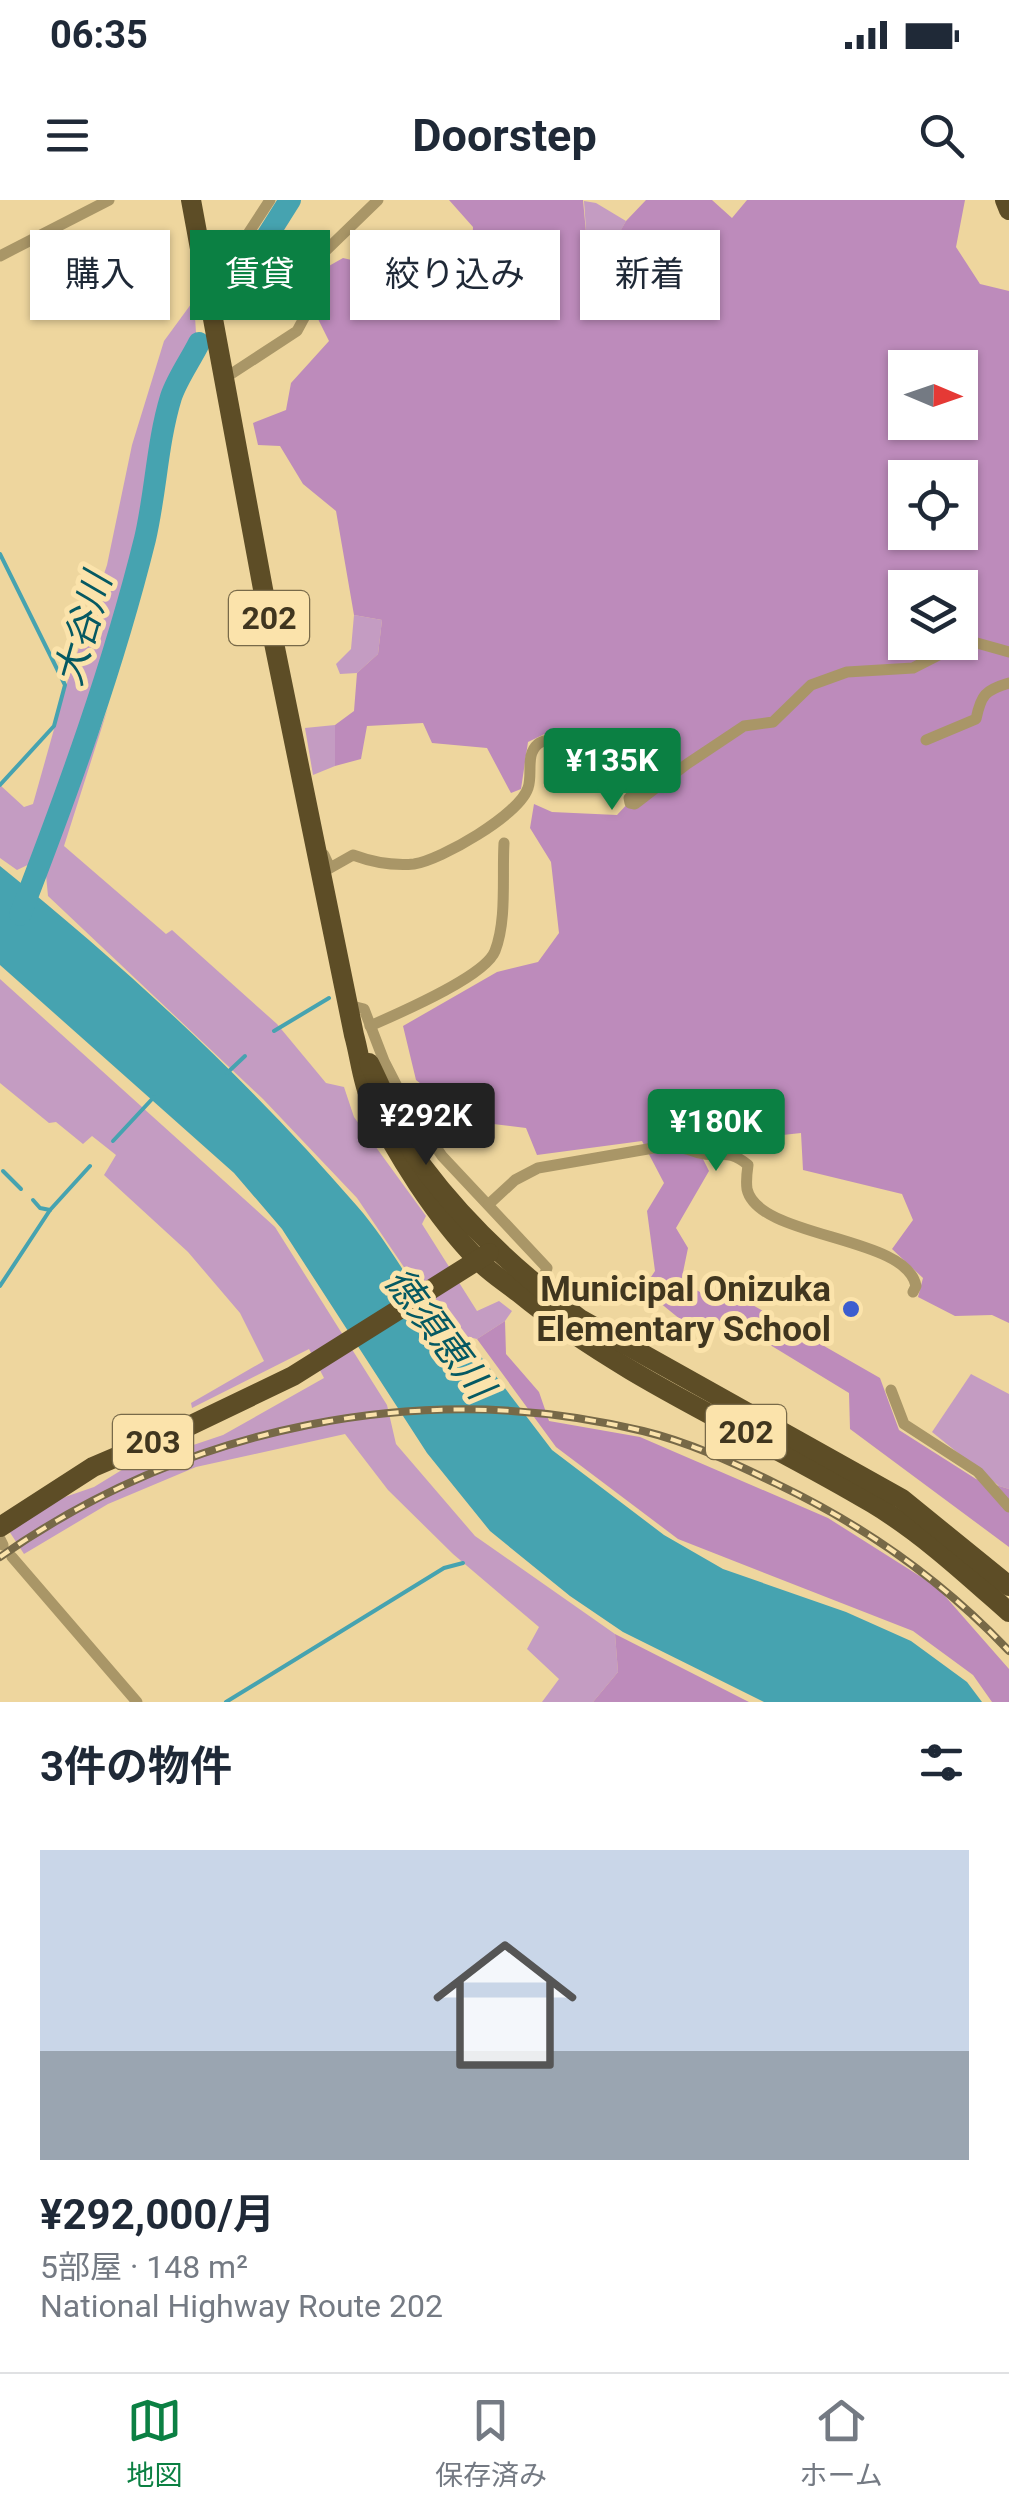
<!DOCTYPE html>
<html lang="ja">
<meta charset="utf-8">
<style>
body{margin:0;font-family:Roboto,"Noto Sans JP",sans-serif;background:#f6f6f7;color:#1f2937;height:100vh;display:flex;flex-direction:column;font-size:38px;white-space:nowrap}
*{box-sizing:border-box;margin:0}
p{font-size:32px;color:#747a83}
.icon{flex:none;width:55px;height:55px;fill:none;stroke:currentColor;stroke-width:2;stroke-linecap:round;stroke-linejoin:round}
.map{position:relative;height:1502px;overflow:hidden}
.drawer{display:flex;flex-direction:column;background:#fff;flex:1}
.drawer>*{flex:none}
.guide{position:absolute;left:30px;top:30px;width:950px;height:90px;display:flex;gap:20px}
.needle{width:65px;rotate:92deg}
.buttons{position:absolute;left:888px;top:150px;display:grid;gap:20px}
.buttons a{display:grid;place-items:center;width:90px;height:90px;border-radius:0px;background:#fff;box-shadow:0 2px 8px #0004;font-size:50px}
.price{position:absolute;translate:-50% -85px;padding:0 22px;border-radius:10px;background:#0b8043;color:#fff;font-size:32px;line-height:65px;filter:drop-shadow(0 2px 5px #0008)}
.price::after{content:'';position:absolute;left:50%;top:60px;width:30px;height:22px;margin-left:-15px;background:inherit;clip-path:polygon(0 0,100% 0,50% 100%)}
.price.active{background:#222;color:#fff}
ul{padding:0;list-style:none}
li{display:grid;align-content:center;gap:20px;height:530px;padding:0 40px}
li+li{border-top:2px solid #e0e1e3}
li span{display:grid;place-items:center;height:310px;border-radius:0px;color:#555}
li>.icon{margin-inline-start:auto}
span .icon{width:180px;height:180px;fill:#fffc;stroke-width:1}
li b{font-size:42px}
h2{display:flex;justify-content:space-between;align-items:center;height:120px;padding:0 40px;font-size:42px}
.chip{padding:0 35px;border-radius:0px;background:#fff;box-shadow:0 2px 8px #0004;font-size:35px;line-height:90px}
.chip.active{background:#0b8043;color:#fff}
.status{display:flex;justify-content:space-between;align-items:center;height:70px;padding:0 50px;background:#fff;direction:ltr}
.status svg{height:28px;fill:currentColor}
header{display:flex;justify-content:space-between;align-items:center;height:130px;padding:0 40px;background:#fff;font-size:45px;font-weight:700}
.menu{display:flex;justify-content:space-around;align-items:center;height:140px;border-top:2px solid #e0e1e3;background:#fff;font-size:28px;color:#747a83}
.menu a{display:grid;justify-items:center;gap:5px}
.menu .active{color:#0b8043}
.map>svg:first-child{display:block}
</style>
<div class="status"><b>06:35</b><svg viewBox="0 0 49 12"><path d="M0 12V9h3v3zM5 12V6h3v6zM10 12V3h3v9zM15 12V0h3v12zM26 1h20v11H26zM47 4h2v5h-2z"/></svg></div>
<header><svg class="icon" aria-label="menu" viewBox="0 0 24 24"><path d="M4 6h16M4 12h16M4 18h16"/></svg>Doorstep<svg class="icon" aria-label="search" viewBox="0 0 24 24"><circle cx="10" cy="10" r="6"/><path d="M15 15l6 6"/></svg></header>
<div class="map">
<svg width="1009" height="1502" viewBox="0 0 1009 1502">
<rect width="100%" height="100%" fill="#eed69e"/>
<g fill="#c49cc2">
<path d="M 584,1 L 596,3 L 626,21 L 608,54 L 587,44 Z"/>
<path d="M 194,100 L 196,133 L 164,190 L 139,335 L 92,503 L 34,662 L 17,670 L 0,658 L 0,585 L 24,607 L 33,604 L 67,483 L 107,365 L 132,245 L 164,141 Z"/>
<path d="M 354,415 L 382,420 L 378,454 L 357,473 L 340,474 L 336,464 L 351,449 Z"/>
<path d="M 108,508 L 64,646 L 166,734 L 172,730 L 277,824 L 326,883 L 344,887 L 354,917 L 426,1016 L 422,1024 L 477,1111 L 499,1101 L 512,1111 L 505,1121 L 477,1139 L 448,1132 L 357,998 L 263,899 L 48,696 L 46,675 Z"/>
<path d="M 335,525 L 335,566 L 313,575 L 305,528 Z"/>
<path d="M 0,779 L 275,1027 L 387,1205 L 396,1244 L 475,1336 L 615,1434 L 618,1472 L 593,1502 L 542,1502 L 559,1479 L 527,1449 L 539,1427 L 453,1354 L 388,1290 L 345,1234 L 196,1267 L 108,1304 L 24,1354 L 9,1331 L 62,1298 L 94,1287 L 125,1268 L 223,1235 L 324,1178 L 309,1149 L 192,1208 L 191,1203 L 264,1161 L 240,1113 L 188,1052 L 104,975 L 116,955 L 92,936 L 83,944 L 56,922 L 49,923 L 0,883 Z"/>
<path d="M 971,1174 L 1009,1194 L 1009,1289 L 999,1286 L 932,1232 Z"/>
</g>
<g fill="#bd8bbb" fill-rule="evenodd">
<path d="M 449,0 L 583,0 L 587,43 L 608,53 L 626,21 L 646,0 L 712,0 L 732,18 L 747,0 L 965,0 L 956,47 L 980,84 L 1009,91 L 1009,1123 L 992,1115 L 955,1116 L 918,1097 L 923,1078 L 892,1049 L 913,1020 L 902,994 L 803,970 L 801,933 L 729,941 L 694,941 L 709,971 L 676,1028 L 688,1048 L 681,1082 L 719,1102 L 749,1103 L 880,1178 L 899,1230 L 976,1279 L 1009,1289 L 1009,1347 L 850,1229 L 849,1193 L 729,1120 L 686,1124 L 643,1089 L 655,1071 L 647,1011 L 664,983 L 642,941 L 537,955 L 526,928 L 468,921 L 416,880 L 403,826 L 497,772 L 538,762 L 559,733 L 551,662 L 530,628 L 534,604 L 552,612 L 617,615 L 659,570 L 651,540 L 553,530 L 528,542 L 521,589 L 511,593 L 487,548 L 432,543 L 423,523 L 367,526 L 361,559 L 335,566 L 335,525 L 354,511 L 357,473 L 378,454 L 382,420 L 354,415 L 336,311 L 303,284 L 280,246 L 258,245 L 253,223 L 286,210 L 291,183 L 329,141 L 316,115 L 320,71 L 343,58 L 377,66 L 413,108 L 471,66 L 473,27 ZM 905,168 L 960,168 L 960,222 L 905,222 ZM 905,278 L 960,278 L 960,332 L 905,332 ZM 905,388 L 960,388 L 960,442 L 905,442 Z"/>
<path d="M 505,1121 L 506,1154 L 539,1192 L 549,1221 L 640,1237 L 828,1318 L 937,1387 L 1009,1469 L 1009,1502 L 992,1502 L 973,1475 L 913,1431 L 678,1339 L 556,1247 L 477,1139 Z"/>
<path d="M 615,1434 L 743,1499 L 749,1502 L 593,1502 L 618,1472 Z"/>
</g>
<path fill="#46a3b0" d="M 0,666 C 127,768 250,882 357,1006 C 391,1045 417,1095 446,1138 L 469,1141 L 552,1250 L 664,1335 L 723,1369 L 846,1412 L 911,1441 L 967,1482 L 982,1502 L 764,1502 L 623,1432 L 570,1396 L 490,1331 L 427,1253 L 282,1029 L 234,973 L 0,765 Z"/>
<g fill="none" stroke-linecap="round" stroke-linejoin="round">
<g stroke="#46a3b0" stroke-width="4">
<path d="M 0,354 L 65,485 L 54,526 L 0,585"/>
<path d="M 274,831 L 329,798"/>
<path d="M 227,873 L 245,856"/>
<path d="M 113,941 L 154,897"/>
<path d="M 3,971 L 21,989"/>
<path d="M 33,1000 L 40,1008 L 50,1010"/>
<path d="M 0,1086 L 50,1010 L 90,966"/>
<path d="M 226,1502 L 444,1368 L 463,1363"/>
</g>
<g stroke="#46a3b0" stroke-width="22">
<path d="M 225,103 L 290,0"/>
<path d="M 20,715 C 68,591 113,468 145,339 C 156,292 157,243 171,197 C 177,179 190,161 199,143"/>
</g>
<g stroke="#a99667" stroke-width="11">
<path d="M 0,56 L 109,0"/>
<path d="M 206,83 L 223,72 L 270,0"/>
<path d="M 225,178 L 297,131 L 304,118 L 306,79 L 314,62 L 378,0"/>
<path d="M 926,540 L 976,519 C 981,495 985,490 1009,483"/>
<path d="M 324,655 L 330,668 L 353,655 C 372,662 393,666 414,664 C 441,660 519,615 528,588 C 533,574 525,555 538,544 C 553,531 621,546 645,546 L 651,554 L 648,578 L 629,598 L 630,603 L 635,604 L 687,564 L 744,526 L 773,522 L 811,485 L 847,472 L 913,468 L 960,444 L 977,443 L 1009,452"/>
<path d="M 348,805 L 364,809 L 384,861 L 404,900 L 442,956 L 547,1068 L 539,1090"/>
<path d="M 370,826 C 397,814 485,777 495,751 C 507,720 502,677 504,643"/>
<path d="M 489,1004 L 515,980 L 538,968 L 665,946 C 679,946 687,949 699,953 C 720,959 727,947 748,965 C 747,972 746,982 747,989 C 758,1039 907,1035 916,1086 L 913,1092"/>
<path d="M 891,1190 L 904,1224 L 978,1272 L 1009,1307"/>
<path d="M 0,1339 L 3,1345"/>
<path d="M 12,1357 L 137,1502"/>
</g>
<g stroke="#5d4d26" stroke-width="20">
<path d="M 191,0 L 263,389 L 354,835 C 360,856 362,881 371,901 C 394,952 438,1019 477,1059 C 489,1072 505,1082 519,1093 C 625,1180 755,1233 872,1303 C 922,1333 966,1374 1009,1412"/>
<path d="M 1005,0 L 1009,10"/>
<path d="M 369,863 C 386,897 401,937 423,967 C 467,1026 521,1075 580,1119 L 902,1299 L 1009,1386"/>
<path d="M 0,1327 L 93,1267 L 189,1226 L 293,1176 L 489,1053"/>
</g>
<defs>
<path id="rail" d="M 0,1357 C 186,1227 421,1177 643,1231 C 689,1242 734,1263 777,1284 C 865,1326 942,1380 1009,1451"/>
</defs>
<use href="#rail" stroke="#776947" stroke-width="8"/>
<use href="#rail" stroke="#fbe3ab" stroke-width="4" stroke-dasharray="11" stroke-linecap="butt"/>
</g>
<circle fill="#3c5dcf" stroke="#fbe3ab" stroke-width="4" cx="851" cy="1109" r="10"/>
<g text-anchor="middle" stroke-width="10" stroke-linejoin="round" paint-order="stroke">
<g fill="#fbe3ab" stroke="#786a49" stroke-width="2.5">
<rect x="229" y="391" width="80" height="54" rx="8"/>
<rect x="706" y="1205" width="80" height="54" rx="8"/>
<rect x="113" y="1215" width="80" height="54" rx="8"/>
</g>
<g font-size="32" font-weight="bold" fill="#40361f">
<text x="269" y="429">202</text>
<text x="746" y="1243">202</text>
<text x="153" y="1253">203</text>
</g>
<g font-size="35" font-weight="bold" fill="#40361f" stroke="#fbe3ab" text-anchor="end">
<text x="831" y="1101">Municipal Onizuka<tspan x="831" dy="40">Elementary School</tspan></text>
</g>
<g font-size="38" font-style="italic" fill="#055962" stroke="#fbe3ab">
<text transform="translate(83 429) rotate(-74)" y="13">大谷川</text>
<text transform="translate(439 1133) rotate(53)" y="13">徳須恵川</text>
</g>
</g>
</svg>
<div class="buttons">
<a><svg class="needle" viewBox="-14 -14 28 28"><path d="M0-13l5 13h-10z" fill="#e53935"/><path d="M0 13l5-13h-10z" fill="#747a83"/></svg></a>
<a><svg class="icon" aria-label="locate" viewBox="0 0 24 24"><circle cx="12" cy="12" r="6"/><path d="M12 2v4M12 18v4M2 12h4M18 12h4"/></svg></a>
<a><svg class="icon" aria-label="layers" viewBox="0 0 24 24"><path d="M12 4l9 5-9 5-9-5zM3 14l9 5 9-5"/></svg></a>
</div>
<b class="price" style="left:612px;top:613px">¥135K</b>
<b class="price active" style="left:426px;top:968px">¥292K</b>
<b class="price" style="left:716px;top:974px">¥180K</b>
<div class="guide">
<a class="chip">購入</a>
<a class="chip active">賃貸</a>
<a class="chip">絞り込み</a>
<a class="chip">新着</a>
</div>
</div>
<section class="drawer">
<h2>3件の物件<svg class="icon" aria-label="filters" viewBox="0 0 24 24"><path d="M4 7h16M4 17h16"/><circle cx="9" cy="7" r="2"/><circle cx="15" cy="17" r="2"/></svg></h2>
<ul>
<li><span style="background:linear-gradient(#c9d6e8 65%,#9aa5b1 0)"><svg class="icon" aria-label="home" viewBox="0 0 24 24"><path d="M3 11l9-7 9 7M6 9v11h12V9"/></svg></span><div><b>¥292,000/月</b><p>5部屋 · 148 m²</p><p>National Highway Route 202</p></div></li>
</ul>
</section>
<nav class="menu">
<a class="active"><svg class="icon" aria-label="map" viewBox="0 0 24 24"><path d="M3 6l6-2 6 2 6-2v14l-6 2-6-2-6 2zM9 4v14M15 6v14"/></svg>地図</a>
<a><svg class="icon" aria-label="saved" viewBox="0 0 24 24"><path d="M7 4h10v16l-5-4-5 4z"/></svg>保存済み</a>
<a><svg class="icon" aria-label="home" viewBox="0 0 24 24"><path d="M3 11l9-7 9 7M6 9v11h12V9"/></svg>ホーム</a>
</nav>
